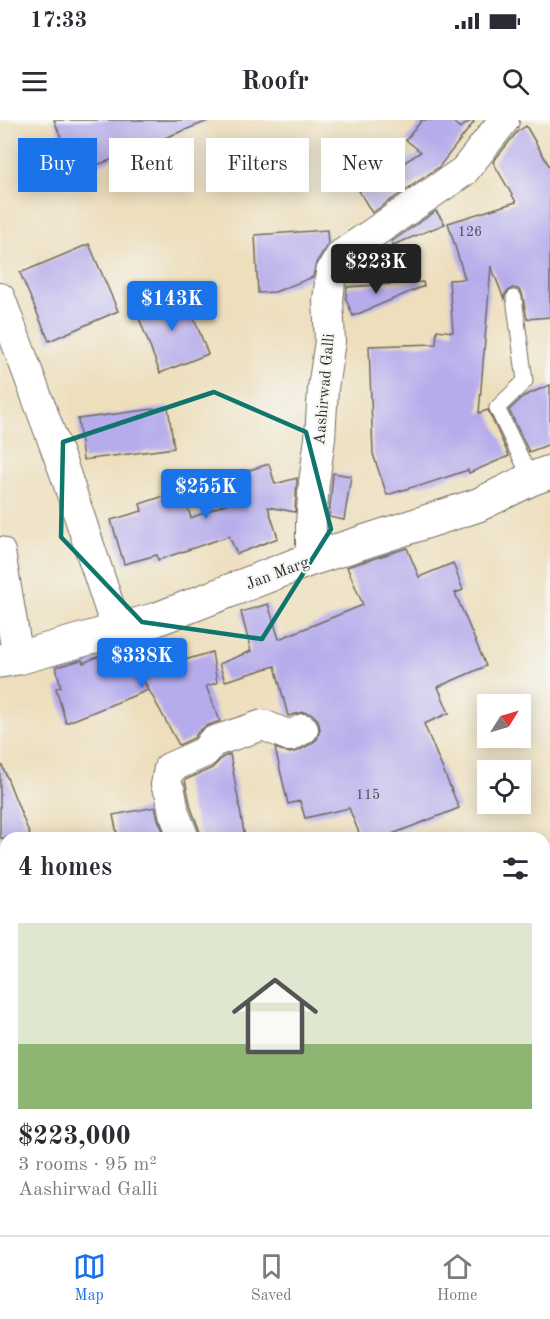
<!DOCTYPE html>
<meta charset="utf-8">
<style>
body{margin:0;font-family:"Old Standard TT",serif;background:#f7f7f7;color:#2b2b33;height:100vh;display:flex;flex-direction:column;font-size:22px;white-space:nowrap}
*{box-sizing:border-box;margin:0}
p{font-size:20px;color:#7c7c81}
.icon{flex:none;width:33px;height:33px;fill:none;stroke:currentColor;stroke-width:2;stroke-linecap:round;stroke-linejoin:round}
.map{position:relative;flex:1;overflow:hidden}
.sheet{position:absolute;left:0px;top:712px;width:550px;height:404px;display:flex;flex-direction:column;background:#fff;border-radius:18px 18px 0 0;box-shadow:0 3px 15px #0003}
.sheet>*{flex:none}
.guide{position:absolute;left:18px;top:18px;width:514px;height:54px;display:flex;gap:12px}
.needle{width:39px;rotate:53deg}
.tools{position:absolute;left:477px;top:574px;display:grid;gap:12px}
.tools a{display:grid;place-items:center;width:54px;height:54px;border-radius:0px;background:#fff;box-shadow:0 3px 15px #0003;font-size:30px}
.price{position:absolute;translate:-50% -51px;padding:0 14px;border-radius:6px;background:#1a73e8;color:#fff;font-size:20px;line-height:39px;filter:drop-shadow(0 2px 3px #0008)}
.price::after{content:'';position:absolute;left:50%;top:36px;width:18px;height:14px;margin-left:-9px;background:inherit;clip-path:polygon(0 0,100% 0,50% 100%)}
.price.active{background:#222;color:#fff}
ul{padding:0;list-style:none}
li{display:grid;align-content:center;gap:12px;height:318px;padding:0 18px}
li+li{border-top:2px solid #e1e1e2}
li span{display:grid;place-items:center;height:186px;border-radius:0px;color:#555}
li>.icon{margin-inline-start:auto}
span .icon{width:108px;height:108px;fill:#fffc;stroke-width:1}
li b{font-size:26px}
h2{display:flex;justify-content:space-between;align-items:center;height:72px;padding:0 18px;font-size:26px}
.chip{padding:0 21px;border-radius:0px;background:#fff;box-shadow:0 3px 15px #0003;font-size:21px;line-height:54px}
.chip.active{background:#1a73e8;color:#fff}
.status{display:flex;justify-content:space-between;align-items:center;height:42px;padding:0 30px;background:#fff;direction:ltr}
.status svg{height:16px;fill:currentColor}
header{display:flex;justify-content:space-between;align-items:center;height:78px;padding:0 18px;background:#fff;font-size:27px;font-weight:800}
.dock{display:flex;justify-content:space-around;align-items:center;height:84px;border-top:2px solid #e1e1e2;background:#fff;font-size:16px;color:#7c7c81}
.dock a{display:grid;justify-items:center;gap:3px}
.dock .active{color:#1a73e8}
.map>svg:first-child{display:block}
</style>
<div class="status"><b>17:33</b><svg viewBox="0 0 49 12"><path d="M0 12V9h3v3zM5 12V6h3v6zM10 12V3h3v9zM15 12V0h3v12zM26 1h20v11H26zM47 4h2v5h-2z"/></svg></div>
<header><svg class="icon" aria-label="menu" viewBox="0 0 24 24"><path d="M4 6h16M4 12h16M4 18h16"/></svg>Roofr<svg class="icon" aria-label="search" viewBox="0 0 24 24"><circle cx="10" cy="10" r="6"/><path d="M15 15l6 6"/></svg></header>
<div class="map">
<svg width="550" height="1115" viewBox="0 0 550 1115">
<rect width="100%" height="100%" fill="#f6f6f2"/>
<filter id="ink" filterUnits="userSpaceOnUse"><feTurbulence type="fractalNoise" baseFrequency=".0167" numOctaves="2"/><feDisplacementMap in="SourceGraphic" scale="12" xChannelSelector="R" yChannelSelector="G"/><feConvolveMatrix kernelMatrix="1 2 1 2 8 2 1 2 1" color-interpolation-filters="sRGB"/></filter>
<filter id="wash" filterUnits="userSpaceOnUse"><feTurbulence type="fractalNoise" baseFrequency=".008" numOctaves="4" result="noise"/><feDisplacementMap in="SourceGraphic" scale="24" xChannelSelector="R" yChannelSelector="G"/><feGaussianBlur stdDeviation="1.35" result="paint"/><feColorMatrix in="noise" values="0 0 0 0 0 0 0 0 0 0 0 0 0 0 0 0 0 1.4 0 .05"/><feComposite in="paint" operator="in"/></filter>
<g filter="url(#wash)">
<rect width="100%" height="100%" fill="#eddebc"/>
<g id="blocks">
<g fill="#b6aceb">
<path d="M 54,0 L 207,0 L 208,1 L 162,19 L 174,50 L 141,62 L 130,33 L 75,53 Z"/>
<path d="M 422,0 L 451,0 L 460,8 L 472,0 L 474,2 L 439,47 L 372,93 L 359,71 L 421,32 L 406,20 Z"/>
<path d="M 526,6 L 550,47 L 550,197 L 527,199 L 522,173 L 518,169 L 512,168 L 505,174 L 504,179 L 491,146 L 479,293 L 488,290 L 509,336 L 469,353 L 468,350 L 420,366 L 419,365 L 387,375 L 373,334 L 369,226 L 436,224 L 437,210 L 453,212 L 449,160 L 465,159 L 448,103 L 516,82 L 493,42 L 517,12 Z"/>
<path d="M 436,91 L 445,104 L 393,125 L 391,122 Z"/>
<path d="M 327,110 L 328,124 L 316,143 L 313,157 L 275,172 L 258,173 L 255,115 Z"/>
<path d="M 89,124 L 118,191 L 49,221 L 20,153 Z"/>
<path d="M 423,162 L 424,166 L 353,196 L 346,179 L 347,167 Z"/>
<path d="M 184,172 L 208,234 L 160,253 L 136,190 Z"/>
<path d="M 550,265 L 550,324 L 529,332 L 509,290 L 524,276 Z"/>
<path d="M 168,287 L 174,328 L 83,340 L 78,299 Z"/>
<path d="M 269,344 L 275,364 L 297,358 L 295,392 L 268,387 L 278,418 L 237,434 L 229,416 L 158,440 L 157,435 L 124,444 L 111,400 L 142,391 L 140,384 L 182,370 L 191,398 L 233,381 L 222,379 L 245,373 L 240,353 Z"/>
<path d="M 333,353 L 351,356 L 344,400 L 329,397 Z"/>
<path d="M 407,428 L 419,457 L 453,443 L 463,470 L 455,473 L 486,546 L 438,567 L 449,593 L 424,604 L 459,688 L 382,718 L 361,718 L 349,688 L 305,698 L 300,681 L 288,684 L 275,628 L 290,633 L 298,631 L 311,624 L 317,619 L 320,609 L 318,600 L 312,594 L 303,592 L 288,596 L 275,546 L 225,561 L 219,544 L 251,531 L 241,492 L 268,484 L 279,519 L 363,485 L 347,447 Z"/>
<path d="M 130,526 L 141,553 L 212,532 L 217,563 L 206,566 L 220,601 L 206,606 L 198,612 L 194,618 L 179,625 L 143,559 L 148,570 L 66,603 L 56,568 L 61,567 L 56,547 L 82,540 L 83,543 L 112,531 Z"/>
<path d="M 230,634 L 245,718 L 201,718 L 200,712 L 191,688 L 185,660 L 212,648 L 223,637 Z"/>
<path d="M 0,645 L 2,645 L 31,718 L 0,718 Z"/>
<path d="M 155,687 L 158,699 L 166,718 L 118,718 L 113,695 Z"/>
</g>
</g>
</g>
<g filter="url(#ink)">
<use href="#blocks" fill-opacity="0" stroke="#6f6a5e" stroke-width="1.5"/>
<g fill="none" stroke-linecap="round" stroke-linejoin="round">
<defs>
<g id="lane">
<path d="M 514,178 L 525,261 L 497,288 L 531,359"/>
<path d="M 295,1115 L 302,1110"/>
</g>
<g id="street">
<path d="M 0,178 L 65,353 L 117,510"/>
<path d="M 0,432 L 18,538"/>
<path d="M 311,439 L 311,404 L 314,363 L 320,318 L 323,268 L 330,221 L 328,181 L 331,152 L 341,135 L 464,51 L 504,0"/>
<path d="M 184,718 L 174,693 L 170,671 L 166,665 L 169,648 L 205,632 L 212,622 L 263,605 L 290,616 L 303,609"/>
<path d="M 544,787 L 550,784"/>
<path d="M 0,829 L 6,827"/>
<path d="M 383,1110 L 386,1115"/>
<path d="M 537,1115 L 550,1108"/>
</g>
<path id="secondary" d="M 0,541 L 18,538 L 157,499 L 311,439 L 478,385 L 531,359 L 550,352"/>
</defs>
<use href="#lane" stroke="#6f6a5e" stroke-width="17"/>
<use href="#street" stroke="#6f6a5e" stroke-width="32"/>
<use href="#secondary" stroke="#6f6a5e" stroke-width="35"/>
<use href="#lane" stroke="#fff" stroke-width="15"/>
<use href="#street" stroke="#fff" stroke-width="30"/>
<use href="#secondary" stroke="#fff" stroke-width="33"/>
</g>
</g>
<path fill="none" stroke="#0f766e" stroke-width="4.5" stroke-linejoin="round" d="M 214,272 L 306,312 L 331,409 L 262,519 L 142,502 L 61,417 L 63,322 Z"/>
<g text-anchor="middle" stroke-width="4.5" stroke-linejoin="round" paint-order="stroke">
<g font-size="14" fill="#4e4b5b">
<text x="470" y="116">126</text>
<text x="368" y="679">115</text>
</g>
<g font-size="16" fill="#2b2b2b" stroke="#f6f6f2">
<text transform="translate(323 269) rotate(-85)" y="6">Aashirwad Galli</text>
<text transform="translate(277 452) rotate(-21)" y="6">Jan Marg</text>
</g>
</g>
</svg>
<div class="tools">
<a><svg class="needle" viewBox="-14 -14 28 28"><path d="M0-13l5 13h-10z" fill="#e53935"/><path d="M0 13l5-13h-10z" fill="#7c7c81"/></svg></a>
<a><svg class="icon" aria-label="locate" viewBox="0 0 24 24"><circle cx="12" cy="12" r="6"/><path d="M12 2v4M12 18v4M2 12h4M18 12h4"/></svg></a>
</div>
<b class="price active" style="left:376px;top:175px">$223K</b>
<b class="price" style="left:172px;top:212px">$143K</b>
<b class="price" style="left:206px;top:400px">$255K</b>
<b class="price" style="left:142px;top:569px">$338K</b>
<div class="guide">
<a class="chip active">Buy</a>
<a class="chip">Rent</a>
<a class="chip">Filters</a>
<a class="chip">New</a>
</div>
<section class="sheet">
<h2>4 homes<svg class="icon" aria-label="filters" viewBox="0 0 24 24"><path d="M4 7h16M4 17h16"/><circle cx="9" cy="7" r="2"/><circle cx="15" cy="17" r="2"/></svg></h2>
<ul>
<li><span style="background:linear-gradient(#dfe7d0 65%,#8fb573 0)"><svg class="icon" aria-label="home" viewBox="0 0 24 24"><path d="M3 11l9-7 9 7M6 9v11h12V9"/></svg></span><div><b>$223,000</b><p>3 rooms · 95 m²</p><p>Aashirwad Galli</p></div></li>
</ul>
</section>
</div>
<nav class="dock">
<a class="active"><svg class="icon" aria-label="map" viewBox="0 0 24 24"><path d="M3 6l6-2 6 2 6-2v14l-6 2-6-2-6 2zM9 4v14M15 6v14"/></svg>Map</a>
<a><svg class="icon" aria-label="saved" viewBox="0 0 24 24"><path d="M7 4h10v16l-5-4-5 4z"/></svg>Saved</a>
<a><svg class="icon" aria-label="home" viewBox="0 0 24 24"><path d="M3 11l9-7 9 7M6 9v11h12V9"/></svg>Home</a>
</nav>
